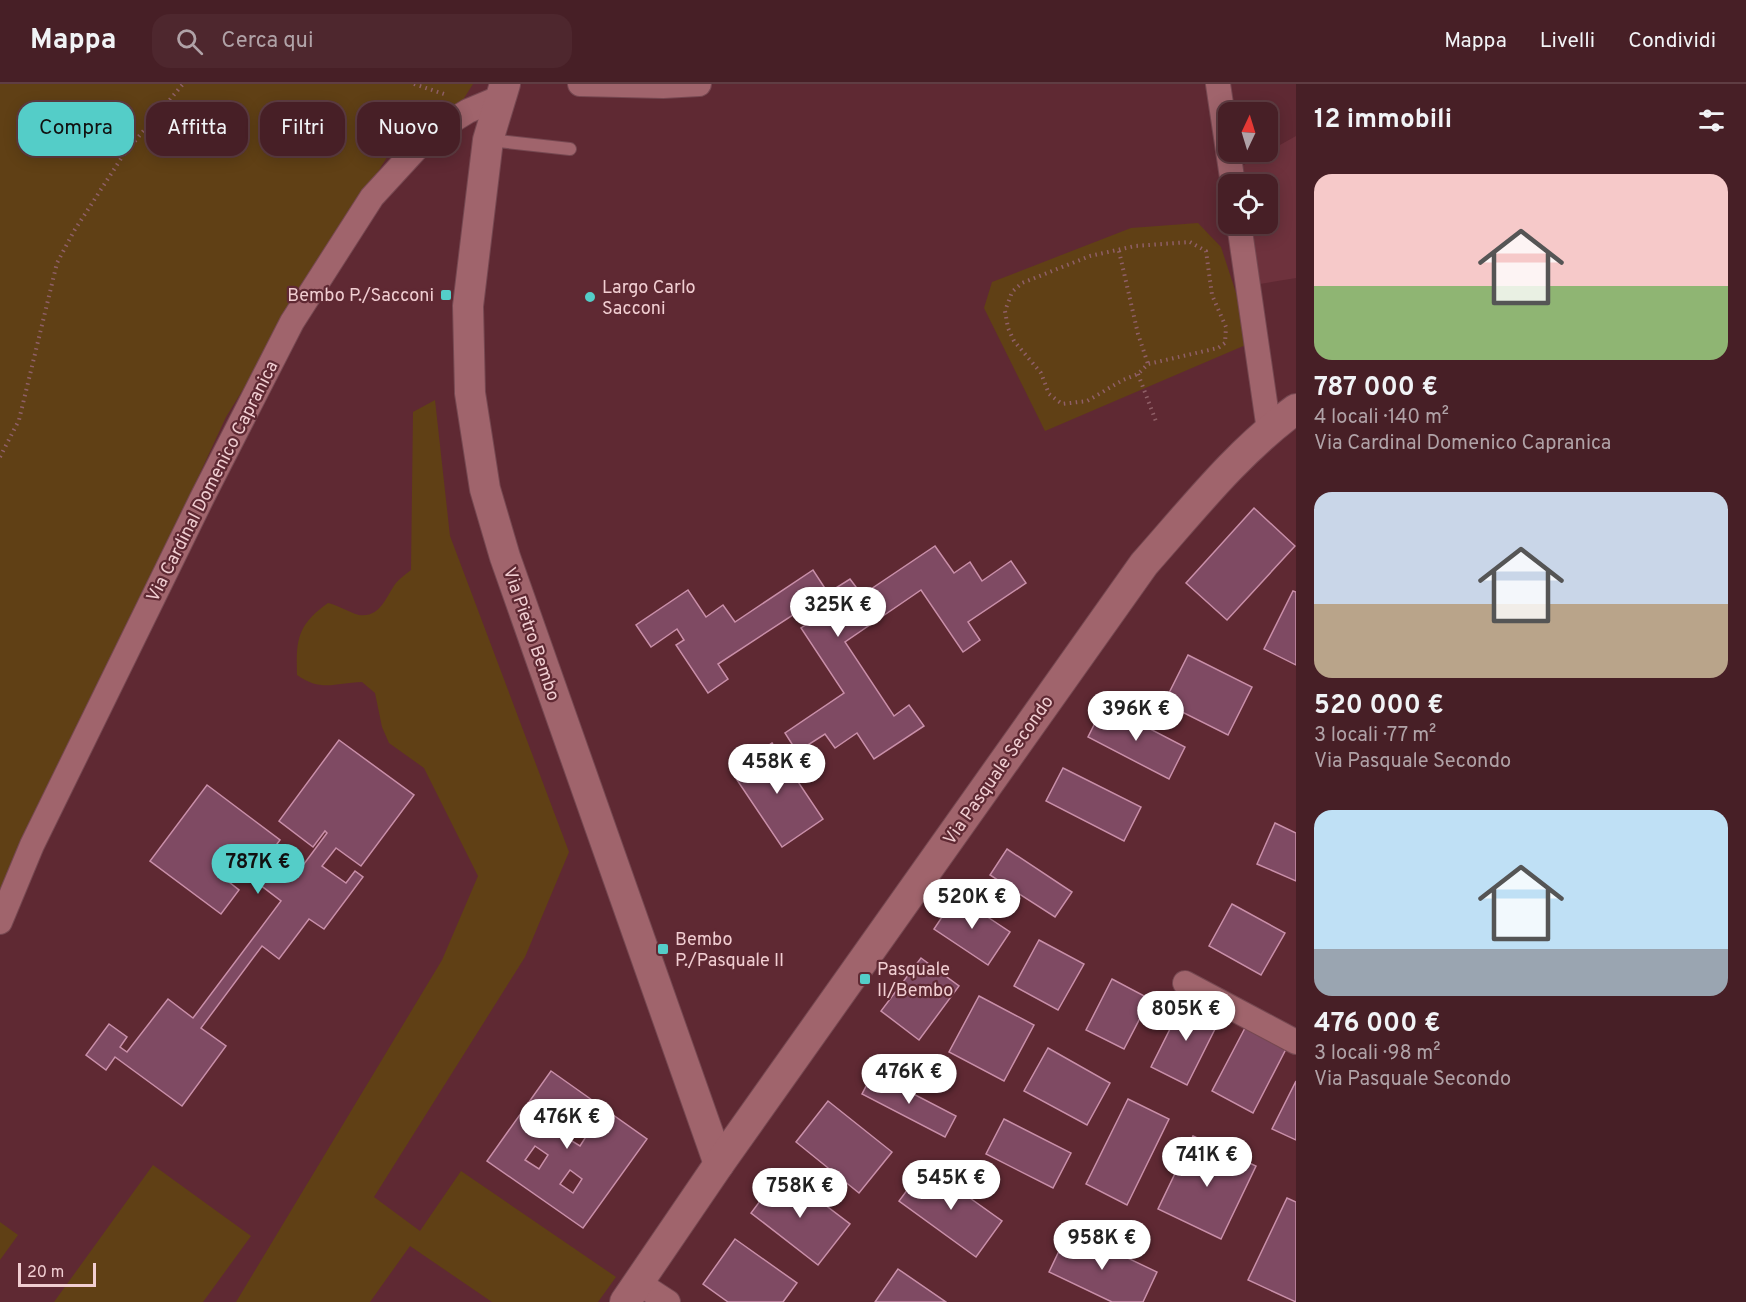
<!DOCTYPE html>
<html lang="it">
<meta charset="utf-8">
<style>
body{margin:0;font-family:Overpass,sans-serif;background:#4e272e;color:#f1f3f6;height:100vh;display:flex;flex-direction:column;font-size:22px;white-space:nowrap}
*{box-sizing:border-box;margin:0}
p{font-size:20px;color:#b0a2a7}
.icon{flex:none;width:33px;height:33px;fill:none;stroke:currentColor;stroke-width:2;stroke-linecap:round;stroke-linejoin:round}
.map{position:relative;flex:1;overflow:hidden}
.details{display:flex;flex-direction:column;background:#471f26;width:450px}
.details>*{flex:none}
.guide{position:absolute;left:18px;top:18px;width:570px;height:54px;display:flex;gap:12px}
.needle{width:39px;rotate:4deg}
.fabs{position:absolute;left:1218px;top:18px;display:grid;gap:12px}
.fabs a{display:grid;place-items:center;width:60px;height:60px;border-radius:12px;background:#471f26;box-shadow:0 3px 15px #0003,0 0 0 2px #5f3d43;font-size:30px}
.scale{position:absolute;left:18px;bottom:15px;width:78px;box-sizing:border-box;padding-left:6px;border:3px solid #f1ced2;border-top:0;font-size:16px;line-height:21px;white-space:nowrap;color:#f1ced2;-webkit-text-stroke:4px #5f2933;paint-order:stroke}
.price{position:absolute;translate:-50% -51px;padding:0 14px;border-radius:21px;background:#fff;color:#222;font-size:20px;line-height:39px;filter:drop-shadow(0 2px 3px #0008)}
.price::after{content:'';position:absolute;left:50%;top:36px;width:18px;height:14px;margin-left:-9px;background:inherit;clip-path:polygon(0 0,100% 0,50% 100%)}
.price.selected{background:#54cdc8;color:#111}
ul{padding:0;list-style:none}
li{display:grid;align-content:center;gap:12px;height:318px;padding:0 18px}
li span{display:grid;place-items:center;height:186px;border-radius:18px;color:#555}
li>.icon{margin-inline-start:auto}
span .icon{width:108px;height:108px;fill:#fffc;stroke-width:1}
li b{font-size:26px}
h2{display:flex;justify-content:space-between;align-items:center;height:72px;padding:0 18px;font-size:26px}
.chip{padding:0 21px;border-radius:18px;background:#471f26;box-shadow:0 3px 15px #0003,0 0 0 2px #5f3d43;font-size:21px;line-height:54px}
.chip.selected{background:#54cdc8;color:#111}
header{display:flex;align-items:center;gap:36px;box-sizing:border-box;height:84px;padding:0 30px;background:#471f26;border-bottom:2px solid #5f3d43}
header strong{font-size:28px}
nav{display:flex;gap:33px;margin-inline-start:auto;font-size:21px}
.search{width:420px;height:54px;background:#4e272e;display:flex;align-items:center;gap:15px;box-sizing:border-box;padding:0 21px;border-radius:18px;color:#b0a2a7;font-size:22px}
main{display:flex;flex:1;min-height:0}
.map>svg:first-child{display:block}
</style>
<header>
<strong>Mappa</strong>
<div class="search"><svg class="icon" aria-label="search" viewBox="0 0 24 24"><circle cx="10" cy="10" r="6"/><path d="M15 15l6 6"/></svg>Cerca qui</div>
<nav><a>Mappa</a><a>Livelli</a><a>Condividi</a></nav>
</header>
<main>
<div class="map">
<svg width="1296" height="1218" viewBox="0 0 1296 1218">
<rect width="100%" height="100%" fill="#5f2933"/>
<path fill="#6e323d" d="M 1296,52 L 1296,194 L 1260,200 L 1251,140 L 1268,140 L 1268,100 L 1245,100 L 1242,82 Z"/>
<g fill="#604015">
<path d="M 0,0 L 473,0 L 461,19 L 407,41 L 226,333 L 0,821 Z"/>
<path d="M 1198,139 L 1221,163 L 1241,224 L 1248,260 L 1045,347 L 984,224 L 992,198 L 1131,144 Z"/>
<path d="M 435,316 L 450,452 L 569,768 L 525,873 L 374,1113 L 420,1147 L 461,1087 L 616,1193 L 598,1218 L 492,1218 L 410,1162 L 370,1218 L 236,1218 L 442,876 L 478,792 L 424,684 L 389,659 L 382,643 L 375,609 L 362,598 C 335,599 321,608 297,591 C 296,556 297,541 328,519 C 338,521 350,529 359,531 C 381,534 386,512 396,499 C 400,494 406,490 411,486 L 413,328 Z"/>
<path d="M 153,1081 L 251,1152 L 203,1218 L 54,1218 Z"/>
<path d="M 0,1138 L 18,1151 L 0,1176 Z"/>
</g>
<g fill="#7f4a63" stroke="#c98fa9" stroke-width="1.5" fill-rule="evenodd">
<path d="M 1254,424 L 1295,462 L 1227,536 L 1186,499 Z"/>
<path d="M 935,462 L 954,489 L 970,478 L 982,497 L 1011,477 L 1026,499 L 968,538 L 980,556 L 963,568 L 921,506 L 845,558 L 894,632 L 909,621 L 924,642 L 874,675 L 857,649 L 835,664 L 825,650 L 797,668 L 785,649 L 844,609 L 801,544 L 810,538 L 802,525 L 718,580 L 728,595 L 708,609 L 676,561 L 684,556 L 677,545 L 651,563 L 636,541 L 688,506 L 706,533 L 723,521 L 735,538 L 813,486 L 828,509 L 850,495 L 862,511 Z"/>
<path d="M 1293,507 L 1296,508 L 1296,581 L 1264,565 Z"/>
<path d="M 1188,571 L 1252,603 L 1228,651 L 1164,619 Z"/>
<path d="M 1104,621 L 1185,663 L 1169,695 L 1088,653 Z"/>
<path d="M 339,656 L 414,711 L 361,782 L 336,764 L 322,782 L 346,799 L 355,787 L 363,793 L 324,845 L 309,835 L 279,875 L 262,862 L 201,944 L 226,962 L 182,1022 L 115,973 L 106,986 L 86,971 L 109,940 L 127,953 L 120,963 L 127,968 L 168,915 L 193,934 L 281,817 L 234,781 L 224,794 L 239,806 L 221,830 L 150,777 L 207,701 L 280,756 L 271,768 L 298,788 L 327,749 L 325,747 L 313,763 L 279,737 Z"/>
<path d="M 772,659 L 823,735 L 782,763 L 731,687 Z"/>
<path d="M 1063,684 L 1141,723 L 1124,757 L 1046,717 Z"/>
<path d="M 1275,739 L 1296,749 L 1296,797 L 1257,780 Z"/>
<path d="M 1007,765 L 1072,808 L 1055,833 L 990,791 Z"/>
<path d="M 956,812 L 1010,848 L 988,881 L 934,845 Z"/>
<path d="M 1232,820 L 1285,849 L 1261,891 L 1209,862 Z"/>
<path d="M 1039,856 L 1084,880 L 1058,926 L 1014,902 Z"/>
<path d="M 921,874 L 959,902 L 919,956 L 881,927 Z"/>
<path d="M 1112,895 L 1150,915 L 1124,965 L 1086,946 Z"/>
<path d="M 979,912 L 1034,941 L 1004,997 L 949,968 Z"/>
<path d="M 1185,915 L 1221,933 L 1187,1001 L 1151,983 Z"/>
<path d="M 1245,944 L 1286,965 L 1253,1029 L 1212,1007 Z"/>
<path d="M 1048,964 L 1110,999 L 1087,1041 L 1024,1007 Z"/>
<path d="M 551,987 L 647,1055 L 583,1144 L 487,1077 ZM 576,1040 L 589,1048 L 580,1062 L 567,1054 ZM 535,1062 L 548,1071 L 539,1085 L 525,1076 ZM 570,1086 L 582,1095 L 573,1109 L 560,1100 Z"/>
<path d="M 873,989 L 956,1032 L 945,1053 L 862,1010 Z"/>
<path d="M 1296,997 L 1296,1056 L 1272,1045 Z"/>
<path d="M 1128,1015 L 1169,1035 L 1127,1121 L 1086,1100 Z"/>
<path d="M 828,1017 L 892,1068 L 859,1109 L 796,1058 Z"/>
<path d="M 1004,1035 L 1071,1069 L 1053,1104 L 986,1070 Z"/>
<path d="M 1193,1052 L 1256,1082 L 1221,1155 L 1158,1125 Z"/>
<path d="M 925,1082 L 1002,1137 L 976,1173 L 899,1117 Z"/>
<path d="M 782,1088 L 850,1140 L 818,1181 L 751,1129 Z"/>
<path d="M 1287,1114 L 1296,1118 L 1296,1218 L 1248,1196 Z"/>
<path d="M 1069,1146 L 1157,1188 L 1143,1218 L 1112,1218 L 1049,1188 Z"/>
<path d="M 735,1155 L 797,1199 L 783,1218 L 728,1218 L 703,1200 Z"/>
<path d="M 898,1185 L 946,1218 L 875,1218 Z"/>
</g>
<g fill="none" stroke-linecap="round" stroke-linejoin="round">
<defs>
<path id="service" d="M 489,56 L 570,65"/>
<g id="minor">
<path d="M 580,0 L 663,2 L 699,0"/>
<path d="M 1218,0 L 1233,100"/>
<path d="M 1239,140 L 1269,346"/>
<path d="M 0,838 L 32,761 L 203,412 L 292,238 L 372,113 L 429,51 L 468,27 L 499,14"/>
<path d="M 1185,899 L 1296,958"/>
<path d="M 639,1199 L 668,1218"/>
</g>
<g id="tertiary">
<path d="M 505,0 L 488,56 L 468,222 L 470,309 L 485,405 L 505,473 L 719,1080"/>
<path d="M 625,1218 L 719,1080 L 1144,480 C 1192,426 1237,368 1296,325"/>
</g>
</defs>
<use href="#service" stroke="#764851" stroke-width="14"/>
<use href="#minor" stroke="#764851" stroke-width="26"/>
<use href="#tertiary" stroke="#764851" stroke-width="32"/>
<g stroke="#8f5f67" stroke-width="4" stroke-dasharray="1.5 4.5" stroke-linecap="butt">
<path d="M 414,0 L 447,11"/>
<path d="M 1190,158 L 1206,167 L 1212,211 L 1226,243 L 1225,259 L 1218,264 L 1148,280 L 1138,290 L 1123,296 L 1087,317 L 1062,320 L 1049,310 L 1041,289 L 1014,257 L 1008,244 L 1005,227 L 1012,208 L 1022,199 L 1090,172 L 1135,162 Z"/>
<path d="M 1119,167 L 1138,250 L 1148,280"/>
<path d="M 1138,290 L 1157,340"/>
<path d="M 0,373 L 19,336 L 57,179 L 74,147 L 124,70 L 183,0"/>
</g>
<use href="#service" stroke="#a0646c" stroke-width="12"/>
<use href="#minor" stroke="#a0646c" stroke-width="24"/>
<use href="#tertiary" stroke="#a0646c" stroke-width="30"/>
</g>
<g fill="#54cdc8" stroke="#5f2933" stroke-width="2">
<rect x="440" y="205" width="12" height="12" rx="3"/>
<circle cx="590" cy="213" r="6"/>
<rect x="657" y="859" width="12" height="12" rx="3"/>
<rect x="859" y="889" width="12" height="12" rx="3"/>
</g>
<g text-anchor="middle" stroke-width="4.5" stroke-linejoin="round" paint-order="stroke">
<g font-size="18" fill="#f1ced2" stroke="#5f2933" text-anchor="start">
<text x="602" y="209">Largo Carlo<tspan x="602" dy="21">Sacconi</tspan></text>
<text x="434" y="217" text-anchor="end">Bembo P./Sacconi</text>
<text x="675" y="861">Bembo<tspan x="675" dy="21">P./Pasquale II</tspan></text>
<text x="877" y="891">Pasquale<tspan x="877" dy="21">II/Bembo</tspan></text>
</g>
<g font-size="18" fill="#f1ced2" stroke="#5f2933">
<text transform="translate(212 397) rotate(-63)" y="6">Via Cardinal Domenico Capranica</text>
<text transform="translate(532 550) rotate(71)" y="6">Via Pietro Bembo</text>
<text transform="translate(998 686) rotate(-55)" y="6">Via Pasquale Secondo</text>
</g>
</g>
</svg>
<div class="fabs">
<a><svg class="needle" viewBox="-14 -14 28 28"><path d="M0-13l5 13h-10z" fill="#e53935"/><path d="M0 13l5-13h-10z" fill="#b0a2a7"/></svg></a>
<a><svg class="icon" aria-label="locate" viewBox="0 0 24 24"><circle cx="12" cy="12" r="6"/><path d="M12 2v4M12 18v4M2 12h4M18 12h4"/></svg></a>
</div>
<div class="scale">20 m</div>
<b class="price" style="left:838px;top:554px">325K €</b>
<b class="price" style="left:1136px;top:658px">396K €</b>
<b class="price" style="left:777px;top:711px">458K €</b>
<b class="price selected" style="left:258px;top:811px">787K €</b>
<b class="price" style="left:972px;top:846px">520K €</b>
<b class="price" style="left:1186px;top:958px">805K €</b>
<b class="price" style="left:909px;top:1021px">476K €</b>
<b class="price" style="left:567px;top:1066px">476K €</b>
<b class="price" style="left:1207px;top:1104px">741K €</b>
<b class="price" style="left:951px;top:1127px">545K €</b>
<b class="price" style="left:800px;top:1135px">758K €</b>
<b class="price" style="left:1102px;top:1187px">958K €</b>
<div class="guide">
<a class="chip selected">Compra</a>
<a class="chip">Affitta</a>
<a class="chip">Filtri</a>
<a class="chip">Nuovo</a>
</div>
</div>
<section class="details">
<h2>12 immobili<svg class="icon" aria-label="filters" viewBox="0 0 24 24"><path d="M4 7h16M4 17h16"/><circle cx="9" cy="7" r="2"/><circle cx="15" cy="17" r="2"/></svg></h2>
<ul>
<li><span style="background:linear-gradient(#f6c9c9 60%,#8fb573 0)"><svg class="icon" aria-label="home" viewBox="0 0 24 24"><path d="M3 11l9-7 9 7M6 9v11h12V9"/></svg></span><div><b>787 000 €</b><p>4 locali · 140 m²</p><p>Via Cardinal Domenico Capranica</p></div></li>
<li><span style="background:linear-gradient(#c9d6e8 60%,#b9a48a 0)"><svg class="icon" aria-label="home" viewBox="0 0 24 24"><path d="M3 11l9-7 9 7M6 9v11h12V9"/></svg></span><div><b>520 000 €</b><p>3 locali · 77 m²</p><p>Via Pasquale Secondo</p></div></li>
<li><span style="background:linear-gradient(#bfe0f5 75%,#9aa5b1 0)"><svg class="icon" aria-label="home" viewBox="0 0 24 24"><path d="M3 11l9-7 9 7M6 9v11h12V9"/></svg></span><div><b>476 000 €</b><p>3 locali · 98 m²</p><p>Via Pasquale Secondo</p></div></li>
</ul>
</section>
</main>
